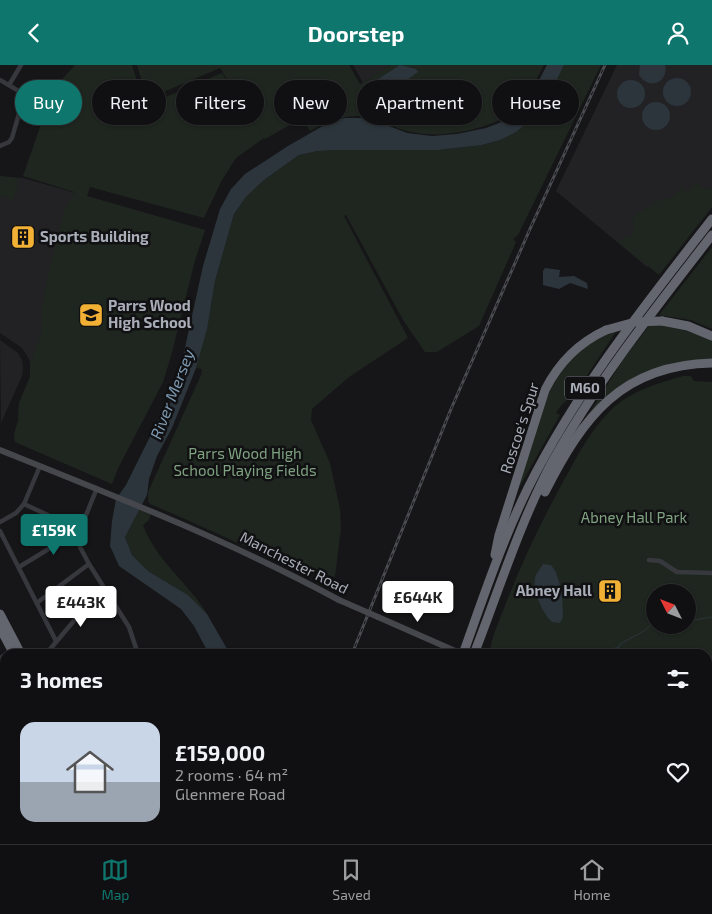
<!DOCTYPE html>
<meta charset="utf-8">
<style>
body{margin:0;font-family:"Exo 2",sans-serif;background:#1e1e20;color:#f1f3f6;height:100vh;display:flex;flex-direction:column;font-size:19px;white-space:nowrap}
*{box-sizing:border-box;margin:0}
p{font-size:16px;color:#9c9d9f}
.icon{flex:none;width:28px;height:28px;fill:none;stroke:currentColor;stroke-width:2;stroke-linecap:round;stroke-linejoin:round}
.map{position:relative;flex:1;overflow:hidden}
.panel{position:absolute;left:0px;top:584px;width:712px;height:196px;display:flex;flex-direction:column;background:#101012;border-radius:15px 15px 0 0;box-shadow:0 1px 4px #0004,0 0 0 1px #303032}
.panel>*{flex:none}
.top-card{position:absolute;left:15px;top:15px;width:682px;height:45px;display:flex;gap:10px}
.needle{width:32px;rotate:312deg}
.buttons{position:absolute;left:646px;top:519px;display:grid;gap:10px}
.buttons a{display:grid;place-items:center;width:50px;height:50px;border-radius:50%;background:#101012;box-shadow:0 1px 4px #0004,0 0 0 1px #303032;font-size:25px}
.price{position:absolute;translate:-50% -42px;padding:0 11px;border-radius:5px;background:#fff;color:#222;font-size:16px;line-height:32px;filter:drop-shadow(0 1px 2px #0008)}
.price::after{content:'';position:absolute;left:50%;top:30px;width:15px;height:11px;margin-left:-8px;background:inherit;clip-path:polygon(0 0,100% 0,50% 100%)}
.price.selected{background:#0f766e;color:#fff}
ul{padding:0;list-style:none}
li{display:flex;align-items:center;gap:15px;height:125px;padding:0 20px}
li span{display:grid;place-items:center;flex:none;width:140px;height:100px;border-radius:15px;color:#555}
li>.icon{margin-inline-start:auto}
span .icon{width:60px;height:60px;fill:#fffc;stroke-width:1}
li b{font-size:21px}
h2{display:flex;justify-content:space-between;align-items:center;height:60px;padding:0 20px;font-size:21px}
.chip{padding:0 18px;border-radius:22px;background:#101012;box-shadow:0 1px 4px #0004,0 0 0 1px #303032;font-size:18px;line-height:45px}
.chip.selected{background:#0f766e;color:#fff}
header{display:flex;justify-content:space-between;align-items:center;height:65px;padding:0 20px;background:#0f766e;color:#fff;font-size:22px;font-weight:700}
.tab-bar{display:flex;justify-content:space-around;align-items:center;height:70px;border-top:1px solid #303032;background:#101012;font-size:14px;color:#9c9d9f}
.tab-bar a{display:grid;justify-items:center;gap:2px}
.tab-bar .selected{color:#0f766e}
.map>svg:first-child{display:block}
</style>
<header><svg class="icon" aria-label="back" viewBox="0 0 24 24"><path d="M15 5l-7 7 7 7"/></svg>Doorstep<svg class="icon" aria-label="person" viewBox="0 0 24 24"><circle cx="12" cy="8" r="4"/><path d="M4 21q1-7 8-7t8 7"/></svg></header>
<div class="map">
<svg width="712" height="779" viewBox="0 0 712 779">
<rect width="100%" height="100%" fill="#161618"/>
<g fill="#222225">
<path d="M 353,0 L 391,0 L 363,18 Z"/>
<path d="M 617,0 L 712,0 L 712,122 L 647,202 L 556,126 Z"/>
<path d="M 0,111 L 23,113 L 205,165 L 195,195 L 172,287 L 163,317 L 118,403 L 112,419 L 15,377 L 14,369 L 18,356 L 19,338 L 30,312 L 31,303 L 29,294 L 22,283 L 0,268 Z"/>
<path d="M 0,275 L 18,288 L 22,295 L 23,303 L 22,311 L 1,358 Z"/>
<path d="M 708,694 L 712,695 L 712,779 L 617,779 L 618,775 L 708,775 Z"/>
</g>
<g fill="#1e261f" fill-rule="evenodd">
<path d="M 75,0 L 132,0 L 145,41 L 222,8 L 263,72 L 220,3 L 147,34 L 137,0 L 349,0 L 360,19 L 391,0 L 544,0 C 537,14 521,41 510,51 C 508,53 503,54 500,55 C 473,67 436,74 407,66 C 395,63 383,56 371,53 C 351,47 327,56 310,66 L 302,53 L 265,74 L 264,73 L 236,93 L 222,115 L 204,153 L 90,122 L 87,131 L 205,165 L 195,195 L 172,287 L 163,317 L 118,403 L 112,419 L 15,377 L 14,369 L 18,356 L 19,338 L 30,312 L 30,299 L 41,270 L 42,242 L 51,197 L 64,146 L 74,127 L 23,111 L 42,56 L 39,50 L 30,44 L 44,25 L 53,24 Z"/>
<path d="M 564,0 L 601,0 L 518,170 L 513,174 L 516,177 L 479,261 L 437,287 L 425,287 L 403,255 L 346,150 L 344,151 L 408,273 L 349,312 L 312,344 L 311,355 L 330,398 L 340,444 L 341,463 L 335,512 C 270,497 211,464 150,439 L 148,436 L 148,427 L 201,310 L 202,304 L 196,303 L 211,240 L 215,216 L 234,149 L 246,132 L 264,115 L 299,90 L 318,86 L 335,85 L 438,85 L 482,80 L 500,75 L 545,35 Z"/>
<path d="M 0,111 L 19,114 L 16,122 L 18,124 L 12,136 L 8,133 L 0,131 Z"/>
<path d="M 696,118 L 709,125 L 712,122 L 712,142 L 659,210 L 617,176 L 631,171 L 634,167 L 632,153 L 659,135 L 672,133 L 681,123 L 688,127 Z"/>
<path d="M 712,182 L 712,264 L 691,255 L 659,250 Z"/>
<path d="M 651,258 L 685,263 L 712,275 L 712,295 L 662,302 L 584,356 L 623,295 Z"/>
<path d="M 618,264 C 604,284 591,305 577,325 C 571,332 559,341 556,348 L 560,350 L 519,423 C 533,372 542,313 587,279 C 595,272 608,269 618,264 Z"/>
<path d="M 683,311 L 691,311 L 694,316 L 712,317 L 712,688 L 708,686 L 708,589 L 490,589 C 491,571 500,555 506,538 C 525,489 548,443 574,397 C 585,377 597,358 614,342 C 634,325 658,318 683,311 ZM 655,528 L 688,528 L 688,560 L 655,560 Z"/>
<path d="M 140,443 L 151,448 L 149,455 L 143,460 C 156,496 188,517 207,549 L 188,530 L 148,506 L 132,490 L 125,472 Z"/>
<path d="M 0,722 L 5,726 L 5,775 L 13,775 L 6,779 L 0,779 Z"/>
<path d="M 474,775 L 611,775 L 610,779 L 482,779 Z"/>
</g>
<g fill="#2c353c">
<path d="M 400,0 L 416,4 L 418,7 L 379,35 L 372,36 L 360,32 L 359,29 L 363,24 Z"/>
<path d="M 547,0 L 564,0 L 554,20 L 535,51 L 516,67 L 500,75 L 482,80 L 438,85 L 335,85 L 318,86 L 299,90 L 264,115 L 246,132 L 234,149 L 215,216 L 207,264 L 196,303 L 172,363 L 157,391 L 149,414 L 147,430 L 125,472 L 132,490 L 148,506 L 188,530 L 207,549 L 230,589 L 209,589 L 194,561 L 181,544 L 119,501 L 110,481 L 112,456 L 116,434 L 126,420 L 170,331 L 184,287 L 203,201 L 220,144 L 231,124 L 245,109 L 288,81 L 321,62 L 344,53 L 369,53 L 407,68 L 432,71 L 457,69 L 486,63 L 512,53 L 528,36 Z"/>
<path d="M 640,0 L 665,0 C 669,17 649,26 639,10 Z"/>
<circle cx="677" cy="27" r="14"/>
<circle cx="631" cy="29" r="14"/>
<circle cx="656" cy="51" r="14"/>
<path d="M 545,203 L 560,205 L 559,212 L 574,211 L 587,218 L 588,224 L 570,218 L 559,224 L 543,220 L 543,206 Z"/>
<path d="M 543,499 L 551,500 L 556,507 L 562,527 L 563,552 L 560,558 L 552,557 C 543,549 532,525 535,513 C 536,508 541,503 543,499 Z"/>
</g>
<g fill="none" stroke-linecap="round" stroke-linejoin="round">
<g stroke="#2c353c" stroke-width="1">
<path d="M 688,556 L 712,552"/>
<path d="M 609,585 L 619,582 L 620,579 L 644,566 L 655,556"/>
<path d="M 515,589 C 522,581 530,584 537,589"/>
<path d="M 334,775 L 352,779"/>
<path d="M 429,779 L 430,775"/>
</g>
<g stroke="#37383d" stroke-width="4.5">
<path d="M 0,15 L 22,28 L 24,31 L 12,73 L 9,77 L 0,81"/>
<path d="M 9,20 L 21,0"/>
<path d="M 97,423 L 80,465 L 80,482 L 89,499 L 129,562 L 138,589"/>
<path d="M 24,439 L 80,465"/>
<path d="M 0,457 L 16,448 L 24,439 L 40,401"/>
<path d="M 0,466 L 56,576"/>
<path d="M 649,495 L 660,496 L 677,507 L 712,508"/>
<path d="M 19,502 L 80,465"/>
<path d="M 38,537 L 89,499"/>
<path d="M 46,589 L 78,551 L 106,527"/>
<path d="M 93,589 L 95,586"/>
<path d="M 0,593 L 5,590"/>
<path d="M 4,636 L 5,636"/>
<path d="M 101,775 L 103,779"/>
<path d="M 147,775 L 150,779"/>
</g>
<g stroke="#45474d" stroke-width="6">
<path d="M 0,385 C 115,431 230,476 339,535"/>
<path d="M 378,552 L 462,589"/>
<path d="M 708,692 L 712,693"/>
</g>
<g stroke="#63666e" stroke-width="9">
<path d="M 662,256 L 688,261 L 712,271"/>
<path d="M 545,427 C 583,352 621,300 712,298"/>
<path d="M 495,490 L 499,470 L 545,325 C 559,297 578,278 606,265"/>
<path d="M 0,549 L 21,589"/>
<path d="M 0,563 L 14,589"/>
<path d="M 463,589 C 483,533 502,476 528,423 C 577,325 645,240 712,154"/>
<path d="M 474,589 C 499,525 519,460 551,399 C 597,316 654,245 712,170"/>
<path d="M 110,775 L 112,779"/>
<path d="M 117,775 L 119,779"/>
<path d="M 376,779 L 378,775"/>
<path d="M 385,779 L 387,775"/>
<path d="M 397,779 L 399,775"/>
<path d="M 411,779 L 412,775"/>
</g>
<defs>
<g id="rail">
<path d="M 352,589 L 451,344 L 530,164 L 605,0"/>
<path d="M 0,682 L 5,690"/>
<path d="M 52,775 L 54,779"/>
<path d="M 273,779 L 275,775"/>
</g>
</defs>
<use href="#rail" stroke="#4a4c52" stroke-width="3"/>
<use href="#rail" stroke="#111113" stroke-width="1" stroke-dasharray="4" stroke-linecap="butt"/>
<path stroke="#45474d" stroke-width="6" d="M 339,535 L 378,552"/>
<path stroke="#63666e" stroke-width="9" d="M 606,265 L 635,257 L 662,256"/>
</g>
<defs>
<symbol id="building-square" viewBox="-11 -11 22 22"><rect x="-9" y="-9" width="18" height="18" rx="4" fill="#f2b134" stroke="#111113"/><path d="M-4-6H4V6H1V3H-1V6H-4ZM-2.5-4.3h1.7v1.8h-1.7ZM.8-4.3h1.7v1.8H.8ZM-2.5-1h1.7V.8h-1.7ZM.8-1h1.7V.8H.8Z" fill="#111"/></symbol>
<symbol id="school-square" viewBox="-11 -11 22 22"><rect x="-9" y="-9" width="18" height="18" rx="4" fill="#f2b134" stroke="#111113"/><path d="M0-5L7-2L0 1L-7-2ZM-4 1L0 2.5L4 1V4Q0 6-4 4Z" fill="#111"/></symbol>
</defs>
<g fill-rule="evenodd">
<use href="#building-square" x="9" y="158" width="28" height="28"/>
<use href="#school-square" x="77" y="236" width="28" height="28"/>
<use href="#building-square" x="596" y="512" width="28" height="28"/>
</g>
<g text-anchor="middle" stroke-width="5" stroke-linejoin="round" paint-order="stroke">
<rect fill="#111113" stroke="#7b7e86" stroke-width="1" x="565" y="311.5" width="40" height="23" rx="4"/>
<g font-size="14" font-weight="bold" fill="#a8adb8">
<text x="585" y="328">M60</text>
</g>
<g font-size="15" font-weight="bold" fill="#a8adb8" stroke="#111113" text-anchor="start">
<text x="40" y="177">Sports Building</text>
<text x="108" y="246">Parrs Wood<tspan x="108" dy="17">High School</tspan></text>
<text x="592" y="531" text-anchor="end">Abney Hall</text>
</g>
<g font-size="15" fill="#a8adb8" stroke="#111113">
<text transform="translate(520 363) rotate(-72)" y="5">Roscoe's Spur</text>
<text transform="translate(294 498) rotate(27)" y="5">Manchester Road</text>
</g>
<g font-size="15" fill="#7fa381" stroke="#111113">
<text x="245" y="394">Parrs Wood High<tspan x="245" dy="17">School Playing Fields</tspan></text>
<text x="634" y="458">Abney Hall Park</text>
</g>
<g font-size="16" font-style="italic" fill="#7f9bb3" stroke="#111113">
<text transform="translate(172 329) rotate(-69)" y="6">River Mersey</text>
</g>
</g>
</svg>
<div class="buttons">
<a><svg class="needle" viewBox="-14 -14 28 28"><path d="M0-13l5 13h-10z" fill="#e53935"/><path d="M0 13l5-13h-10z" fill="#9c9d9f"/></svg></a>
</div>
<b class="price selected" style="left:54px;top:491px">£159K</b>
<b class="price" style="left:418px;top:558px">£644K</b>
<b class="price" style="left:81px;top:563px">£443K</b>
<div class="top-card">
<a class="chip selected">Buy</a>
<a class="chip">Rent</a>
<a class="chip">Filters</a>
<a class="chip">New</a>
<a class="chip">Apartment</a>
<a class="chip">House</a>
</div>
<section class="panel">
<h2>3 homes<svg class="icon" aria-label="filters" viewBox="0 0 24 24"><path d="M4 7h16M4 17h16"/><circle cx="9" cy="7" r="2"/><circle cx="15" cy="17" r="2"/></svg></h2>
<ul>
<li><span style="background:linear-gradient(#c9d6e8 60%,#9aa5b1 0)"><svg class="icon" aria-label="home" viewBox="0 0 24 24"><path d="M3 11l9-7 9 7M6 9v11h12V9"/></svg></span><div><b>£159,000</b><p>2 rooms · 64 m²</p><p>Glenmere Road</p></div><svg class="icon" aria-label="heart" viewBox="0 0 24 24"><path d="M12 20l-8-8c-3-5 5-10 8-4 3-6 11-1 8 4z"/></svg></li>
</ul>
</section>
</div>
<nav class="tab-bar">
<a class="selected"><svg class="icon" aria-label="map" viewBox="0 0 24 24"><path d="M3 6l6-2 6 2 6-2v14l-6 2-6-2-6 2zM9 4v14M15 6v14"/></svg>Map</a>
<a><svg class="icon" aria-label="saved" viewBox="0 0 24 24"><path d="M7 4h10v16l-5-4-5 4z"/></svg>Saved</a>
<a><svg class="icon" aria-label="home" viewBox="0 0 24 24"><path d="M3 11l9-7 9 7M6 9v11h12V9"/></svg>Home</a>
</nav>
